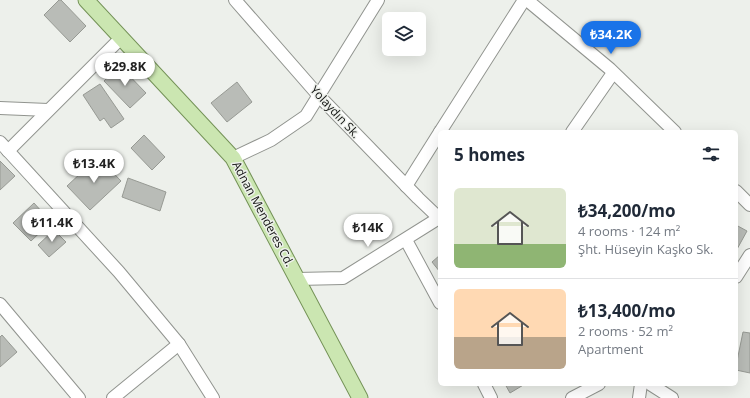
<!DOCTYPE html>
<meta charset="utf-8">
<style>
body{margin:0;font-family:"Open Sans",sans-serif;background:#f6f6f7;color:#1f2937;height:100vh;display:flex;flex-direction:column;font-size:15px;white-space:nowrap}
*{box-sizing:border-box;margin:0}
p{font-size:13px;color:#747a83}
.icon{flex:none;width:22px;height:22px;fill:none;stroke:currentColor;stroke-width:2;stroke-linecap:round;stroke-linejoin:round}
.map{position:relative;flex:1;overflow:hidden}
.sheet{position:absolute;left:438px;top:130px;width:300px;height:256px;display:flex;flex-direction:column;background:#fff;border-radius:6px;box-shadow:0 4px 16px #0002}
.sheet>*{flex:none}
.tools{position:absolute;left:382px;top:12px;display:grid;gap:8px}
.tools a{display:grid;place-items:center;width:44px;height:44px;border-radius:6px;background:#fff;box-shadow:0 4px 16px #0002;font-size:20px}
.price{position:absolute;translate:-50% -34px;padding:0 9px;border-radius:14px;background:#fff;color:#222;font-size:13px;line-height:26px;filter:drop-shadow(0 1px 2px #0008)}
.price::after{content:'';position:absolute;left:50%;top:24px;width:12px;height:9px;margin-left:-6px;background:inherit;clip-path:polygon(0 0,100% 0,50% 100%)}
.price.selected{background:#1a73e8;color:#fff}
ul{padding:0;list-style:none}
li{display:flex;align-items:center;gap:12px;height:100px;padding:0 16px}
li+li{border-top:1px solid #e0e1e3}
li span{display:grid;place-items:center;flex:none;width:112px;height:80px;border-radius:6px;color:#555}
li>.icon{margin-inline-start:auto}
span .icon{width:48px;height:48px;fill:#fffc;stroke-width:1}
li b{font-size:17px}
h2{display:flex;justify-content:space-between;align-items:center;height:48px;padding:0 16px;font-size:17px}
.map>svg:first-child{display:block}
</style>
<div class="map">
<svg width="750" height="398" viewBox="0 0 750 398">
<rect width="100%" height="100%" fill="#edf0eb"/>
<g fill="#b9bcb7" stroke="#979a94">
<path d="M 59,0 L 61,0 L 86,26 L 70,42 L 44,15 Z"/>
<path d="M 119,65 L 146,93 L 130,108 L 104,81 Z"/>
<path d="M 237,82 L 252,102 L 227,122 L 211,103 Z"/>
<path d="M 100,84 L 124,119 L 111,128 L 104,118 L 100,121 L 83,95 Z"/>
<path d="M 144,135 L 165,157 L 152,170 L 131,148 Z"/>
<path d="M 98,157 L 121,181 L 90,210 L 67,186 Z"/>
<path d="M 0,161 L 15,176 L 0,190 Z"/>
<path d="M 128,178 L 166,192 L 160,211 L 122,197 Z"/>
<path d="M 34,203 L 51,222 L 31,241 L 13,223 Z"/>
<path d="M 736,225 L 747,231 L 736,251 Z"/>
<path d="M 54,230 L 66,242 L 49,257 L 38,245 Z"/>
<path d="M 440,255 L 440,272 L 432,262 Z"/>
<path d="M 743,332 L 750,333 L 750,373 L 736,370 L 736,366 Z"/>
<path d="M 2,335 L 17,352 L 0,367 L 0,337 Z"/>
<path d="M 505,384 L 525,384 L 510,393 Z"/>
</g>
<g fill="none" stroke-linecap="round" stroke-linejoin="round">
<defs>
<g id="minor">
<path d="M 235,0 L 319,96 L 418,198 L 440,219"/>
<path d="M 527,0 L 610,69 L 675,132"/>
<path d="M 0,108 L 48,110"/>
<path d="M 440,132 L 524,0"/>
<path d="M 572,132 L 613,73"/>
<path d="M 0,142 L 119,272 L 179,344 L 213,398"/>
<path d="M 8,151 L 121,38"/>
<path d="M 233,158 L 271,140 L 306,116 L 378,0"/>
<path d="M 406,186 L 440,132"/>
<path d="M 736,191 L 750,205"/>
<path d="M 406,240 L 440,303"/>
<path d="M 736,277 L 750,255"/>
<path d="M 297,279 L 343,278 L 439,218"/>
<path d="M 0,304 L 79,398"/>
<path d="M 484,384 L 491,398"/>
<path d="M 650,384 L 672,398"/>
<path d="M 113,398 L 179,344"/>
<path d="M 572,398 L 599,384"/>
<path d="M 639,398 L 641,384"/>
</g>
<path id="major" d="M 86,0 L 233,158 L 360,398"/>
</defs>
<use href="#minor" stroke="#91948f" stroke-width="14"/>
<use href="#major" stroke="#749257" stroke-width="17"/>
<use href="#minor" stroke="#fff" stroke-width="12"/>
<use href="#major" stroke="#cbe6b1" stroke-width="15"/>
</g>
<g text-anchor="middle" stroke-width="3" stroke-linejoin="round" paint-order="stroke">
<g font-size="12" fill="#121311" stroke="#edf0eb">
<text transform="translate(335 112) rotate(47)" y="4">Yolaydın Sk.</text>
<text transform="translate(263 214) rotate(62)" y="4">Adnan Menderes Cd.</text>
</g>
</g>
</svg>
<div class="tools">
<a><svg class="icon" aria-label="layers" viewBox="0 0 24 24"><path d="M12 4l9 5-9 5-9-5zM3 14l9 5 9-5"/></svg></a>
</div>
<b class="price selected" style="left:611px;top:55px">₺34.2K</b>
<b class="price" style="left:125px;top:87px">₺29.8K</b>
<b class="price" style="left:94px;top:184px">₺13.4K</b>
<b class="price" style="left:52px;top:243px">₺11.4K</b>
<b class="price" style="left:368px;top:248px">₺14K</b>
<section class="sheet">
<h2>5 homes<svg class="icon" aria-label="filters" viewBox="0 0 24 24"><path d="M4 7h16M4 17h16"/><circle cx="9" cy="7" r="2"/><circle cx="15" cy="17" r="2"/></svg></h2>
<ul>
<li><span style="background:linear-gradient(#dfe7d0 70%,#8fb573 0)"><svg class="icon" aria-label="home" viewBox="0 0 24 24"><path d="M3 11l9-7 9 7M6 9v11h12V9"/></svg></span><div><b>₺34,200/mo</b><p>4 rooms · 124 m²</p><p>Şht. Hüseyin Kaşko Sk.</p></div></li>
<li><span style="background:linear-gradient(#ffd9b3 60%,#b9a48a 0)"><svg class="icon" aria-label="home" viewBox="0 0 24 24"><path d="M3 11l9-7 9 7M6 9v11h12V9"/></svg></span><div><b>₺13,400/mo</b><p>2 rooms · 52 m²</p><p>Apartment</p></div></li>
</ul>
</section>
</div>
